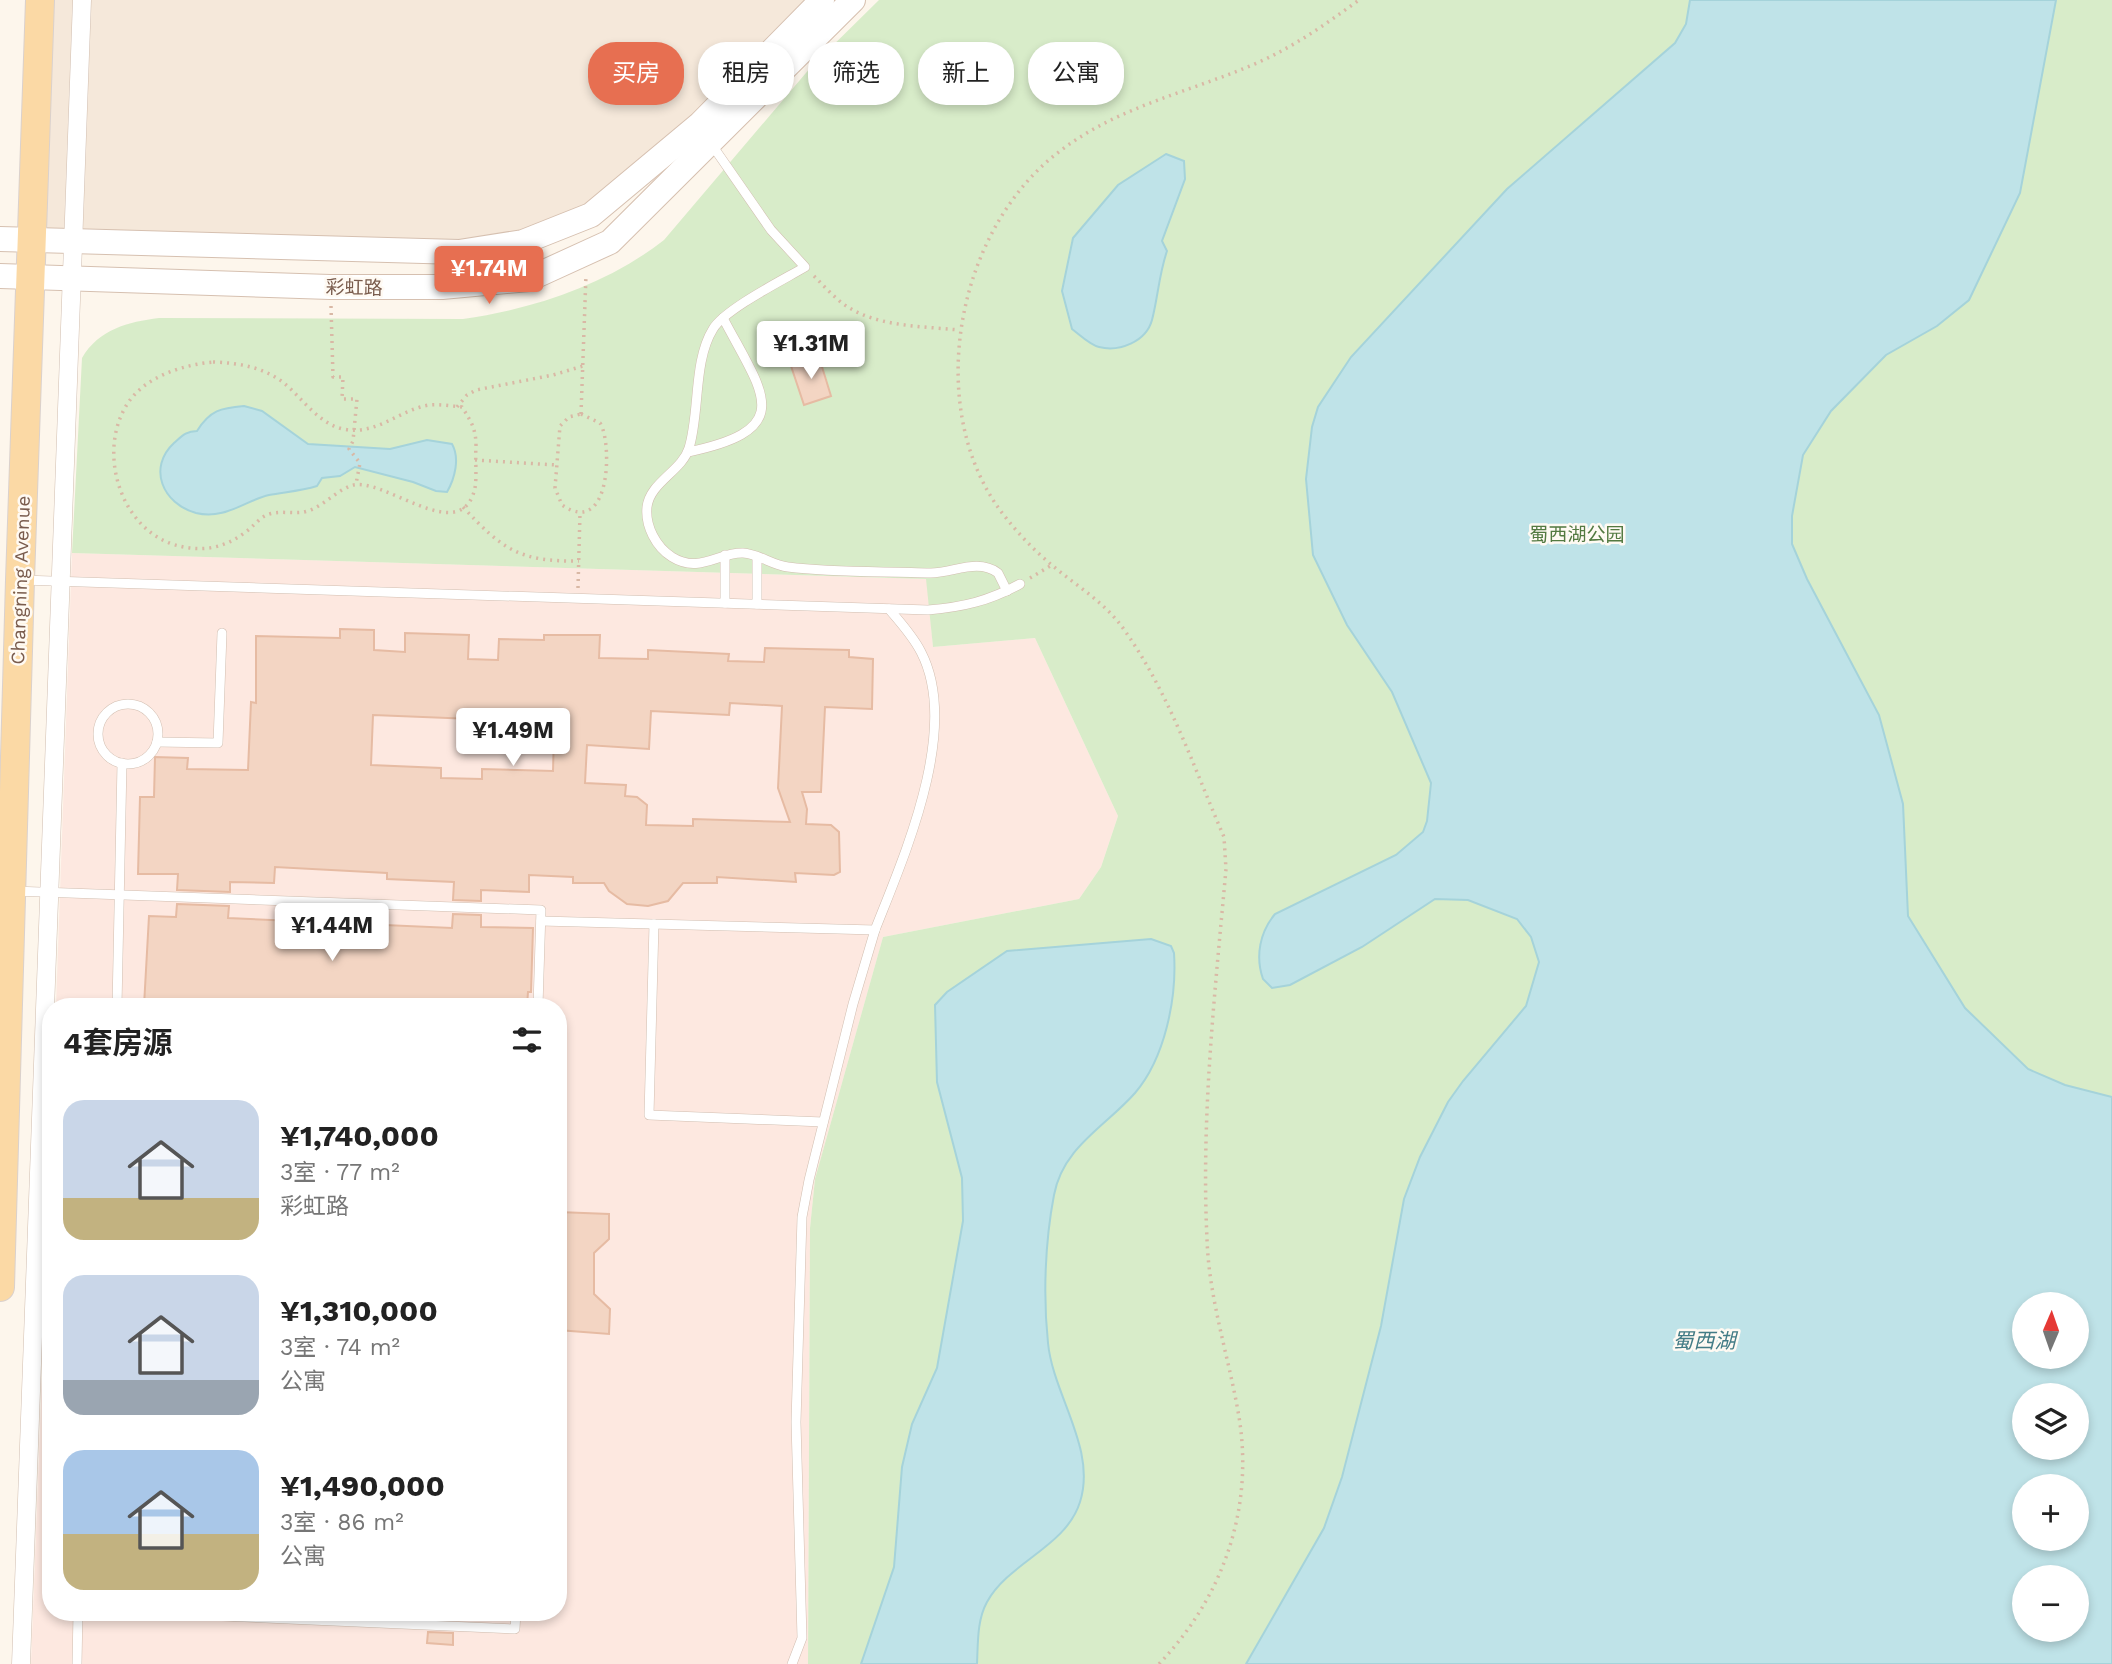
<!DOCTYPE html>
<html lang="zh">
<meta charset="utf-8">
<style>
body{margin:0;font-family:"Work Sans","Noto Sans SC",sans-serif;background:#f6f6f6;color:#222;height:100vh;display:flex;flex-direction:column;font-size:26px;white-space:nowrap}
*{box-sizing:border-box;margin:0}
p{font-size:23px;color:#767676}
.icon{flex:none;width:38px;height:38px;fill:none;stroke:currentColor;stroke-width:2;stroke-linecap:round;stroke-linejoin:round}
.map{position:relative;flex:1;overflow:hidden}
.drawer{position:absolute;left:42px;top:998px;width:525px;height:623px;display:flex;flex-direction:column;background:#fff;border-radius:28px;box-shadow:0 4px 10px #0003}
.drawer>*{flex:none}
.hud{position:absolute;left:588px;top:42px;width:665px;height:63px;display:flex;gap:14px}
.needle{width:46px;rotate:2deg}
.fabs{position:absolute;left:2012px;top:1292px;display:grid;gap:14px}
.fabs a{display:grid;place-items:center;width:77px;height:77px;border-radius:50%;background:#fff;box-shadow:0 4px 10px #0003;font-size:35px}
.price{position:absolute;translate:-50% -60px;padding:0 16px;border-radius:7px;background:#fff;color:#222;font-size:23px;line-height:46px;filter:drop-shadow(0 2px 4px #0008)}
.price::after{content:'';position:absolute;left:50%;top:42px;width:21px;height:16px;margin-left:-10px;background:inherit;clip-path:polygon(0 0,100% 0,50% 100%)}
.price.selected{background:#e76f51;color:#fff}
ul{padding:0;list-style:none}
li{display:flex;align-items:center;gap:21px;height:175px;padding:0 21px}
li span{display:grid;place-items:center;flex:none;width:196px;height:140px;border-radius:21px;color:#555}
li>.icon{margin-inline-start:auto}
span .icon{width:84px;height:84px;fill:#fffc;stroke-width:1}
li b{font-size:30px}
h2{display:flex;justify-content:space-between;align-items:center;height:84px;padding:0 21px;font-size:30px}
.chip{padding:0 24px;border-radius:28px;background:#fff;box-shadow:0 4px 10px #0003;font-size:24px;line-height:63px}
.chip.selected{background:#e76f51;color:#fff}
.map>svg:first-child{display:block}
</style>
<div class="map">
<svg width="2112" height="1664" viewBox="0 0 2112 1664">
<rect width="100%" height="100%" fill="#fdf6ec"/>
<path fill="#f5e8da" d="M 40,0 L 822,0 L 591,215 L 523,242 L 32,240 Z"/>
<path fill="#fde8e0" d="M 72,553 L 927,579 L 933,647 L 1035,638 L 1118,816 L 1101,867 L 1079,899 L 883,937 L 815,1179 L 810,1228 L 808,1664 L 31,1664 L 51,1137 L 51,1612 L 558,1612 L 558,1006 L 56,1006 Z"/>
<path fill="#d8ecc9" fill-rule="evenodd" d="M 879,0 L 2112,0 L 2112,1664 L 808,1664 L 810,1228 L 815,1179 L 883,937 L 1079,899 L 1101,867 L 1118,816 L 1035,638 L 933,647 L 926,579 L 72,553 L 82,358 C 99,329 128,322 159,318 L 463,319 C 534,309 608,284 664,240 L 811,67 ZM 2025,1304 L 2077,1304 L 2077,1356 L 2025,1356 ZM 2025,1395 L 2077,1395 L 2077,1447 L 2025,1447 ZM 2025,1486 L 2077,1486 L 2077,1538 L 2025,1538 ZM 2025,1577 L 2077,1577 L 2077,1629 L 2025,1629 Z"/>
<g fill="#bfe3e8" stroke="#a5d3da" stroke-width="2" fill-rule="evenodd">
<path d="M 1690,0 L 2056,0 L 2020,193 L 1969,300 L 1937,326 L 1886,355 L 1831,411 L 1803,455 L 1792,516 L 1792,544 L 1807,579 L 1879,715 L 1903,804 L 1908,916 L 1965,1008 L 2028,1069 L 2065,1085 L 2112,1097 L 2112,1664 L 1246,1664 L 1324,1528 L 1342,1477 L 1381,1326 L 1404,1199 L 1420,1157 L 1448,1102 L 1463,1081 L 1526,1006 L 1539,962 L 1531,937 L 1517,919 L 1468,900 L 1435,899 L 1362,947 L 1290,985 L 1272,988 L 1263,979 C 1255,956 1260,932 1275,914 L 1396,855 L 1423,832 L 1427,821 L 1431,783 L 1392,692 L 1347,625 L 1313,555 L 1306,479 L 1312,427 L 1318,407 L 1351,357 L 1507,189 L 1675,43 L 1686,24 ZM 2025,1304 L 2077,1304 L 2077,1356 L 2025,1356 ZM 2025,1395 L 2077,1395 L 2077,1447 L 2025,1447 ZM 2025,1486 L 2077,1486 L 2077,1538 L 2025,1538 ZM 2025,1577 L 2077,1577 L 2077,1629 L 2025,1629 Z"/>
<path d="M 1166,154 L 1184,161 L 1185,179 L 1162,241 L 1167,251 C 1159,274 1158,297 1152,320 C 1146,342 1119,352 1099,347 C 1090,345 1080,335 1072,329 L 1062,291 L 1073,238 L 1118,185 Z"/>
<path d="M 244,406 L 262,411 L 308,444 L 390,449 L 427,440 L 452,444 C 460,458 455,478 447,492 L 436,491 L 413,482 L 355,467 L 340,476 L 322,478 L 317,486 C 301,491 285,492 269,495 C 244,501 225,520 196,513 C 163,504 147,468 174,443 C 182,436 186,431 197,431 C 210,410 221,408 244,406 Z"/>
<path d="M 1151,939 L 1171,946 L 1174,953 C 1177,998 1165,1058 1135,1093 C 1105,1127 1063,1147 1054,1195 C 1045,1242 1043,1296 1048,1343 C 1053,1395 1097,1449 1080,1502 C 1066,1547 1009,1562 987,1602 C 977,1620 978,1643 977,1664 L 861,1664 L 894,1567 L 902,1467 L 912,1424 L 937,1368 L 963,1221 L 962,1178 L 937,1082 L 935,1005 L 947,992 L 1007,951 Z"/>
</g>
<g fill="#f3d5c3" stroke="#e6bba3" stroke-width="2" fill-rule="evenodd">
<path d="M 819,357 L 831,396 L 804,405 L 791,366 Z"/>
<path d="M 340,629 L 374,630 L 374,650 L 405,652 L 405,633 L 469,635 L 468,659 L 498,660 L 499,639 L 544,640 L 544,635 L 600,635 L 599,658 L 648,659 L 648,650 L 729,654 L 728,661 L 764,662 L 765,648 L 849,650 L 849,657 L 873,659 L 872,709 L 825,707 L 821,792 L 802,792 L 807,809 L 806,824 L 831,825 L 839,832 L 840,872 L 834,875 L 795,873 L 796,882 L 717,877 L 717,883 L 683,883 L 668,901 L 648,906 L 627,904 L 609,891 L 604,883 L 573,883 L 573,877 L 529,875 L 529,892 L 481,890 L 481,901 L 453,900 L 454,882 L 387,879 L 387,873 L 275,867 L 274,883 L 230,882 L 230,892 L 177,890 L 178,874 L 138,874 L 140,797 L 154,797 L 155,757 L 188,758 L 187,769 L 248,770 L 251,702 L 256,703 L 256,636 L 340,638 ZM 730,703 L 782,706 L 778,788 L 790,822 L 693,819 L 693,826 L 646,825 L 647,805 L 637,797 L 625,796 L 626,785 L 585,783 L 587,745 L 649,749 L 651,711 L 729,715 ZM 373,715 L 550,722 L 549,733 L 554,733 L 553,771 L 482,769 L 482,779 L 441,778 L 441,768 L 371,765 Z"/>
<path d="M 177,904 L 229,906 L 228,918 L 452,928 L 453,914 L 481,915 L 481,927 L 533,928 L 531,992 L 528,992 L 527,1006 L 144,1006 L 149,916 L 176,917 Z"/>
<path d="M 558,1212 L 609,1214 L 609,1239 L 594,1253 L 594,1294 L 610,1309 L 609,1334 L 558,1330 Z"/>
<path d="M 429,1612 L 453,1612 L 453,1619 L 429,1618 Z"/>
<path d="M 428,1632 L 453,1633 L 453,1645 L 427,1643 Z"/>
</g>
<g fill="none" stroke-linecap="round" stroke-linejoin="round">
<defs>
<g id="lane">
<path d="M 712,145 L 771,230 L 805,267 C 783,280 725,309 713,329 C 693,361 700,413 689,448 C 682,471 650,482 647,507 C 645,526 656,547 672,557 C 699,574 719,552 743,553 C 759,554 772,565 788,567 C 835,573 884,571 931,573 C 953,573 978,558 998,573 L 1007,591"/>
<path d="M 688,452 C 798,429 763,394 723,318"/>
<path d="M 725,555 L 725,603"/>
<path d="M 22,580 L 928,610 C 963,607 989,601 1020,584"/>
<path d="M 757,604 L 757,557"/>
<circle cx="128" cy="734" r="30"/>
<path d="M 157,742 L 218,743 L 222,633"/>
<path d="M 13,891 L 541,910 L 538,1006"/>
<path d="M 541,921 L 875,930 C 904,856 961,729 921,652 C 913,636 900,622 889,609"/>
<path d="M 654,924 L 649,1115 L 823,1122"/>
<path d="M 117,1006 L 122,763"/>
<path d="M 131,1612 L 515,1629 L 516,1612"/>
<path d="M 77,1664 L 78,1612"/>
<path d="M 792,1664 L 802,1638 L 796,1422 L 802,1217 L 809,1180 L 853,1004 L 875,930"/>
</g>
<path id="street" d="M 21,1664 L 82,0"/>
<g id="secondary">
<path d="M 0,239 L 459,252 L 523,242 L 591,215 L 700,124 L 822,0"/>
<path d="M 0,276 L 330,287 L 442,287 L 529,279 L 610,242 L 853,0"/>
</g>
<path id="primary" d="M 0,1287 L 20,580 L 40,0"/>
</defs>
<use href="#lane" stroke="#d1beb0" stroke-width="10"/>
<use href="#street" stroke="#d1beb0" stroke-width="19"/>
<use href="#secondary" stroke="#d6c0b0" stroke-width="26"/>
<use href="#primary" stroke="#dad1cd" stroke-width="30"/>
<g stroke="#d9b8a5" stroke-width="3.5" stroke-dasharray="2 5" stroke-linecap="butt">
<path d="M 814,276 C 823,285 832,295 842,303 C 874,327 920,326 959,330"/>
<path d="M 331,306 L 333,377 L 343,377 L 342,399 L 357,399 L 353,441 L 349,449 L 360,463 L 356,484"/>
<path d="M 213,362 C 239,363 263,367 284,383 C 302,398 319,424 343,429 C 376,436 399,410 429,405 C 440,404 451,406 462,407 C 471,421 476,429 476,446 C 475,459 477,475 475,488 C 461,550 381,473 350,486 C 333,493 322,508 304,512 C 292,514 278,510 267,515 C 259,518 254,526 247,531 C 224,549 200,553 172,544 C 120,526 98,453 126,406 C 143,377 182,365 213,362 Z"/>
<path d="M 457,407 L 467,395 L 476,390 L 553,375 L 583,366"/>
<path d="M 581,414 L 600,423 C 612,440 612,539 562,505 L 555,488 L 560,426 L 569,417 Z"/>
<path d="M 581,414 L 586,275"/>
<path d="M 475,460 L 556,465"/>
<path d="M 463,507 C 502,549 519,562 579,561"/>
<path d="M 1030,578 L 1052,565"/>
<path d="M 578,588 L 580,513"/>
<path d="M 1159,1664 C 1223,1597 1254,1509 1239,1417 C 1229,1357 1209,1300 1207,1239 C 1201,1116 1215,992 1226,869 L 1224,837 C 1194,768 1169,693 1125,631 C 1106,603 1078,587 1053,566 C 1032,549 1010,525 995,503 C 925,397 959,227 1060,151 C 1119,106 1190,92 1257,63 C 1295,46 1326,24 1359,0"/>
</g>
<use href="#lane" stroke="#fff" stroke-width="9"/>
<use href="#street" stroke="#fff" stroke-width="18"/>
<use href="#secondary" stroke="#fff" stroke-width="24"/>
<use href="#primary" stroke="#fbd9a5" stroke-width="28"/>
</g>
<g text-anchor="middle" stroke-width="5" stroke-linejoin="round" paint-order="stroke">
<g font-size="19" fill="#7a5c4d" stroke="#fffaf3">
<text transform="translate(354 287) rotate(1)" y="7">彩虹路</text>
<text transform="translate(20 580) rotate(-88)" y="7">Changning Avenue</text>
</g>
<g font-size="19" fill="#537a41" stroke="#fffaf3">
<text x="1577" y="541">蜀西湖公园</text>
</g>
<g font-size="21" font-style="italic" fill="#437c86" stroke="#fffaf3">
<text x="1704" y="1348">蜀西湖</text>
</g>
</g>
</svg>
<div class="fabs">
<a><svg class="needle" viewBox="-14 -14 28 28"><path d="M0-13l5 13h-10z" fill="#e53935"/><path d="M0 13l5-13h-10z" fill="#767676"/></svg></a>
<a><svg class="icon" aria-label="layers" viewBox="0 0 24 24"><path d="M12 4l9 5-9 5-9-5zM3 14l9 5 9-5"/></svg></a>
<a>+</a>
<a>−</a>
</div>
<b class="price selected" style="left:489px;top:306px">¥1.74M</b>
<b class="price" style="left:811px;top:381px">¥1.31M</b>
<b class="price" style="left:513px;top:768px">¥1.49M</b>
<b class="price" style="left:332px;top:963px">¥1.44M</b>
<div class="hud">
<a class="chip selected">买房</a>
<a class="chip">租房</a>
<a class="chip">筛选</a>
<a class="chip">新上</a>
<a class="chip">公寓</a>
</div>
<section class="drawer">
<h2>4套房源<svg class="icon" aria-label="filters" viewBox="0 0 24 24"><path d="M4 7h16M4 17h16"/><circle cx="9" cy="7" r="2"/><circle cx="15" cy="17" r="2"/></svg></h2>
<ul>
<li><span style="background:linear-gradient(#c9d6e8 70%,#c2b280 0)"><svg class="icon" aria-label="home" viewBox="0 0 24 24"><path d="M3 11l9-7 9 7M6 9v11h12V9"/></svg></span><div><b>¥1,740,000</b><p>3室 · 77 m²</p><p>彩虹路</p></div></li>
<li><span style="background:linear-gradient(#c9d6e8 75%,#9aa5b1 0)"><svg class="icon" aria-label="home" viewBox="0 0 24 24"><path d="M3 11l9-7 9 7M6 9v11h12V9"/></svg></span><div><b>¥1,310,000</b><p>3室 · 74 m²</p><p>公寓</p></div></li>
<li><span style="background:linear-gradient(#a9c7e8 60%,#c2b280 0)"><svg class="icon" aria-label="home" viewBox="0 0 24 24"><path d="M3 11l9-7 9 7M6 9v11h12V9"/></svg></span><div><b>¥1,490,000</b><p>3室 · 86 m²</p><p>公寓</p></div></li>
</ul>
</section>
</div>
